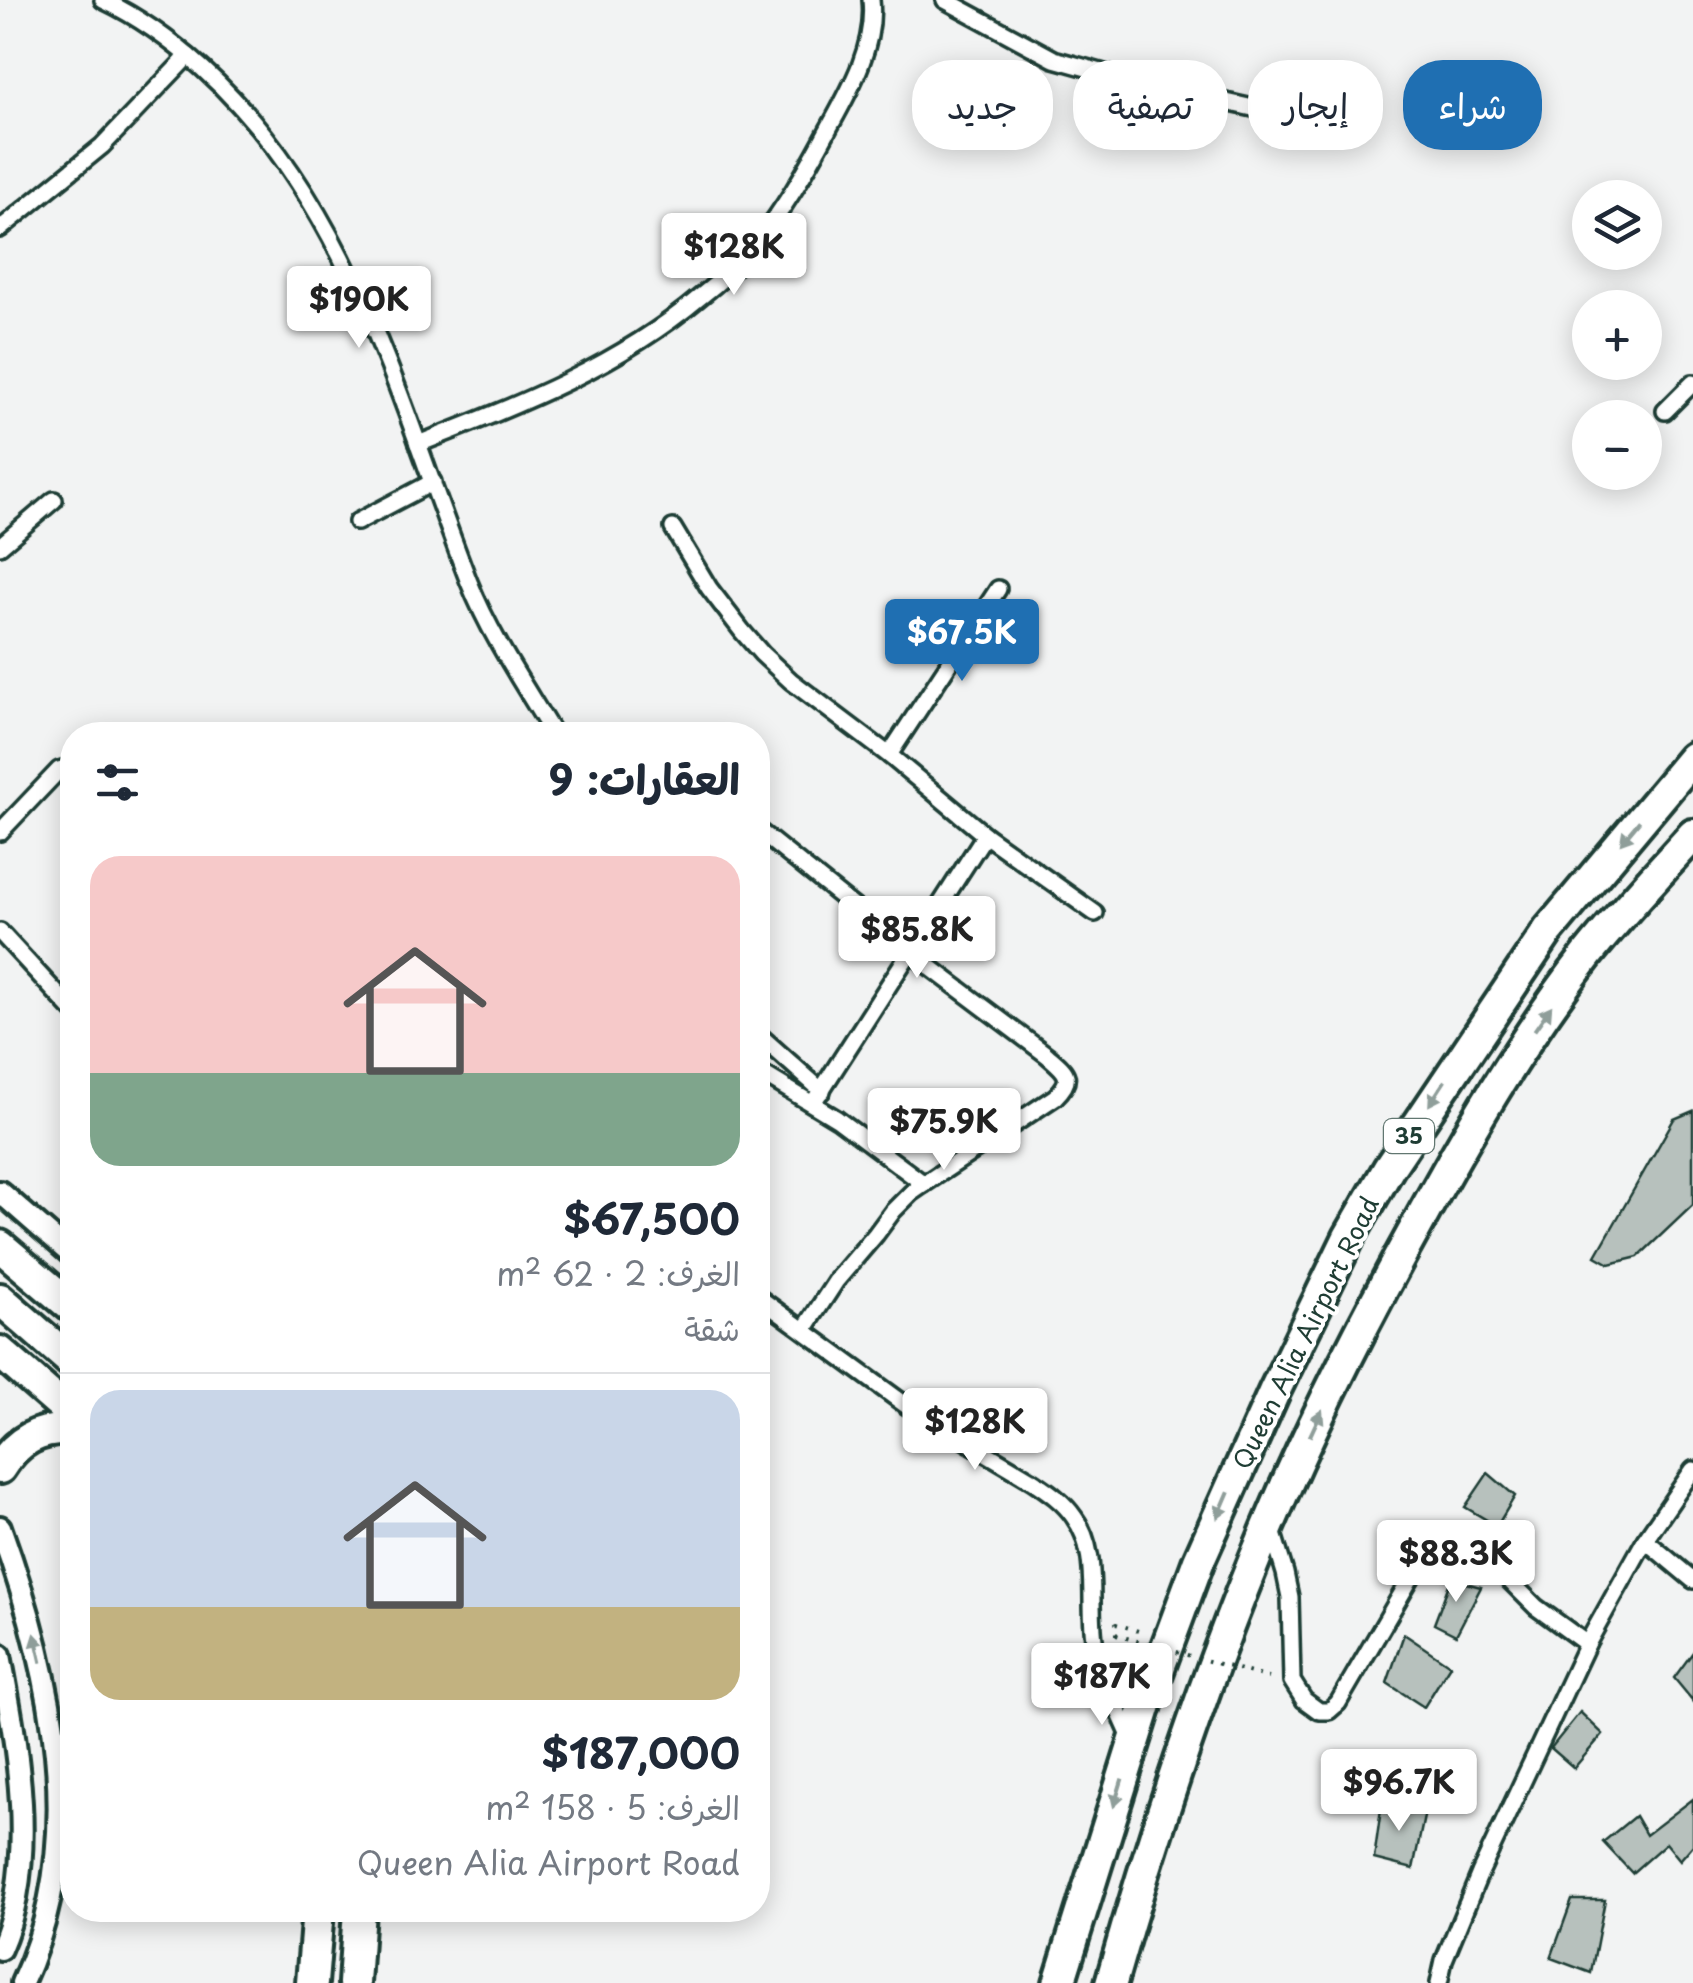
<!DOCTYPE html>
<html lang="ar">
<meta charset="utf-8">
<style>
body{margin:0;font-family:"Playpen Sans","Playpen Sans Arabic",sans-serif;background:#f2f2f3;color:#1f2937;direction:rtl;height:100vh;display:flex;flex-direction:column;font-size:38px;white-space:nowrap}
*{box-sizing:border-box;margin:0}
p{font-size:32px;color:#747a83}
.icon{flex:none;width:55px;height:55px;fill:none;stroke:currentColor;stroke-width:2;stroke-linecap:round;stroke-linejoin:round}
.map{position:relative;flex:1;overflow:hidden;direction:ltr}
.panel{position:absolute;left:60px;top:722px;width:710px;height:1200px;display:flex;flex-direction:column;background:#fff;border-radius:40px;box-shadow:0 5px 25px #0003;direction:rtl}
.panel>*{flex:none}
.top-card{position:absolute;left:800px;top:60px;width:742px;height:90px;direction:rtl;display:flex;gap:20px}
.tools{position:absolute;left:1572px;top:180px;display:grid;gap:20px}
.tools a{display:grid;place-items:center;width:90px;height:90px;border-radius:50%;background:#fff;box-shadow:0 5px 25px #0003;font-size:50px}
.price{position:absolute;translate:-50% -85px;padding:0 22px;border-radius:10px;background:#fff;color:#222;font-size:32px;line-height:65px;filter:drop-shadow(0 2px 5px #0008)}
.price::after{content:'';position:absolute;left:50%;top:60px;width:30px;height:22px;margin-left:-15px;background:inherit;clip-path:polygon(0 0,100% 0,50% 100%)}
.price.active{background:#1f6fb2;color:#fff}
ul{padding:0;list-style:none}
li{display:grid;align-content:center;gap:20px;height:530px;padding:0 30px}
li+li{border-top:2px solid #e0e1e3}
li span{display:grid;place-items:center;height:310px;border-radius:30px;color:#555}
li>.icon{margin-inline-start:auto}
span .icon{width:180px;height:180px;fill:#fffc;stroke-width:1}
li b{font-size:42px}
h2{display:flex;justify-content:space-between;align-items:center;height:120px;padding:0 30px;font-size:42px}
.pill{padding:0 35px;border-radius:40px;background:#fff;box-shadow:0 5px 25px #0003;font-size:35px;line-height:90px}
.pill.active{background:#1f6fb2;color:#fff}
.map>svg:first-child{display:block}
</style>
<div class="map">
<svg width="1693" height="1983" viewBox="0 0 1693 1983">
<rect width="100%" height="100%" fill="#f2f3f3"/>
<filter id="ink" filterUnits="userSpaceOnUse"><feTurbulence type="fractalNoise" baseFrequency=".01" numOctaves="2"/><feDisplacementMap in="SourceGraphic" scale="20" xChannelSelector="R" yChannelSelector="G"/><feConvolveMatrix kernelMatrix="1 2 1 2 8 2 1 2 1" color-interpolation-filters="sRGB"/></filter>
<g filter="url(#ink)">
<g fill="#b7c1bd" stroke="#1f3d34" stroke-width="2.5">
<path d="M 1693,1111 L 1693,1205 L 1638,1257 L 1610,1264 L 1596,1256 L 1674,1119 Z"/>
<path d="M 1488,1473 L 1515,1496 L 1497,1526 L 1465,1507 Z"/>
<path d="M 1451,1579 L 1481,1587 L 1456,1635 L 1434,1624 Z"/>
<path d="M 1404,1634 L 1450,1665 L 1424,1707 L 1387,1683 Z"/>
<path d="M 1693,1652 L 1693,1701 L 1674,1678 Z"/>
<path d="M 1580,1712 L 1603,1734 L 1574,1768 L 1551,1748 Z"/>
<path d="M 1437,1765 L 1464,1778 L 1455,1798 L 1426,1787 Z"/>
<path d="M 1693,1799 L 1693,1845 L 1680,1860 L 1666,1843 L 1632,1873 L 1603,1842 L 1635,1816 L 1646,1835 Z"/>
<path d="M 1382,1802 L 1426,1807 L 1413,1869 L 1374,1859 Z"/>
<path d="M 1572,1900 L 1605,1900 L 1591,1973 L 1551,1958 Z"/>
</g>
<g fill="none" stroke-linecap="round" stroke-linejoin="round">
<defs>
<g id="minor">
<path d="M 103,0 C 141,18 172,41 203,69 C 351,203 399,403 469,582 C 491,637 524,685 554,735"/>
<path d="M 945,0 L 1054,59 L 1141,83 L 1347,129"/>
<path d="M 0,229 L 102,146 L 188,56"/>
<path d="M 1665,411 L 1693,383"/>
<path d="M 418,444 C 518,405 617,367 700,297 C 718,283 736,267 751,250 C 782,213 806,171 829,128 C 850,90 876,45 871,0"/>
<path d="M 357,522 L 433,482"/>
<path d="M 673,528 L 709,588 L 742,631 L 762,654 L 791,681 L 889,755 L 985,835 L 1095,913"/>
<path d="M 0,546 L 54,500"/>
<path d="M 889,755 L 998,589"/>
<path d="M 758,830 L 910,952 L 1047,1055 C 1065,1071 1076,1077 1055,1097 L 924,1184"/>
<path d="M 0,832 L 59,770 L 72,766"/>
<path d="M 0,932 L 72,1010"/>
<path d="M 758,1034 L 822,1091"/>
<path d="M 758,1071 L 837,1119 L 924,1184 L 911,1193 L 893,1211 L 876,1234 L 836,1281 L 804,1330"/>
<path d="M 813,1103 L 985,835"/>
<path d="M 758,1297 L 907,1406 L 1033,1481 C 1048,1491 1064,1502 1074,1517 C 1101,1554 1087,1604 1095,1646 C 1102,1679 1119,1710 1132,1741"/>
<path d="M 1271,1527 L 1285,1573 L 1290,1597 L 1292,1681 L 1304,1700 L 1319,1711 L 1329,1711 L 1338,1703 L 1426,1552 C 1432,1543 1437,1539 1448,1541 L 1492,1563 L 1536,1607 L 1587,1644"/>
<path d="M 1645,1540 L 1693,1580"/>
<path d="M 1439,1983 L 1444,1960 L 1480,1873 L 1587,1644 L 1645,1540 L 1693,1470"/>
</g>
<g id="tertiary">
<path d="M 0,1192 L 72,1255"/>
<path d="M 0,1527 C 52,1671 90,1837 22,1983"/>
<path d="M 0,1655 C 17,1745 39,1863 0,1949"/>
</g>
<g id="motorway">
<path d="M 0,1246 L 72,1307"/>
<path d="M 0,1299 L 72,1362"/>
<path d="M 0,1352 L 72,1415"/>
<path d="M 0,1468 C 17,1440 40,1428 72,1430"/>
<path d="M 312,1983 L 318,1910"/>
<path d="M 354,1983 L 359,1910"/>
<path d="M 1059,1983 L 1150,1692 L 1199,1560 L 1274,1392 L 1349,1237 L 1389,1168 L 1548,931 L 1693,758"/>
<path d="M 1111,1983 C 1155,1828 1206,1675 1268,1527 C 1311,1425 1362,1325 1415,1229 C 1466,1135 1522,1039 1588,954 C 1621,913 1658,874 1693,835"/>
</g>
</defs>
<use href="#minor" stroke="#1f3d34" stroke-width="22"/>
<use href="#tertiary" stroke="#1f3d34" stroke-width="28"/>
<use href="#motorway" stroke="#1f3d34" stroke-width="38"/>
<path stroke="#1f3d34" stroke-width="4" stroke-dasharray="2.5 8" stroke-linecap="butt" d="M 1116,1635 L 1116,1624 L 1145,1633"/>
<use href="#minor" stroke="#fff" stroke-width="15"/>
<use href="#tertiary" stroke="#fff" stroke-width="20"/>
<use href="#motorway" stroke="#fff" stroke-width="30"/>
<path stroke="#1f3d34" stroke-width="4" stroke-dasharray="2.5 8" stroke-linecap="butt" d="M 1116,1635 L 1269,1678"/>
</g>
<defs><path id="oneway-solid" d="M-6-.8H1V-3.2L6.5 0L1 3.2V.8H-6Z" transform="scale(2.5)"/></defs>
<g fill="#8f9e9a">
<use href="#oneway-solid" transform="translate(1630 832) rotate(130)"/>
<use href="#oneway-solid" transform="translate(1543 1018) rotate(-55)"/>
<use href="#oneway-solid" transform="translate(1437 1093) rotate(123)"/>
<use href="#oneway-solid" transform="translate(1316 1423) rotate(-65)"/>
<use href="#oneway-solid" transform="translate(1223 1505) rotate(113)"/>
<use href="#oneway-solid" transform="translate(38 1648) rotate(-103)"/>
<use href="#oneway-solid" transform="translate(1118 1793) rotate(107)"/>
</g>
</g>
<g text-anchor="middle" stroke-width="8" stroke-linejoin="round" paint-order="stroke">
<rect fill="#fff" stroke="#627771" stroke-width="2.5" x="1384" y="1119" width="50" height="34" rx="8"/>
<g font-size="22" font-weight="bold" fill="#1f3d34">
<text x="1409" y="1144">35</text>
</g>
<g font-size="25" fill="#1f3d34" stroke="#fff">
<text transform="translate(1306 1333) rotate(-64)" y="9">Queen Alia Airport Road</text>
</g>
</g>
</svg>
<div class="tools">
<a><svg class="icon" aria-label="layers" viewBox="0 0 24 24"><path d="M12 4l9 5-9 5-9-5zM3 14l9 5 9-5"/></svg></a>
<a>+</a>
<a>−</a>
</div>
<b class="price" style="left:734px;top:298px">$128K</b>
<b class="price" style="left:359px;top:351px">$190K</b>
<b class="price active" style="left:962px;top:684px">$67.5K</b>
<b class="price" style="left:917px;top:981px">$85.8K</b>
<b class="price" style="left:944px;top:1173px">$75.9K</b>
<b class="price" style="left:975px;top:1473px">$128K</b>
<b class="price" style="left:1456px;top:1605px">$88.3K</b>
<b class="price" style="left:1102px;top:1728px">$187K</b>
<b class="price" style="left:1399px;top:1834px">$96.7K</b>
<div class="top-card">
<a class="pill active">شراء</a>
<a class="pill">إيجار</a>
<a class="pill">تصفية</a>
<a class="pill">جديد</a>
</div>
<section class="panel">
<h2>العقارات: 9<svg class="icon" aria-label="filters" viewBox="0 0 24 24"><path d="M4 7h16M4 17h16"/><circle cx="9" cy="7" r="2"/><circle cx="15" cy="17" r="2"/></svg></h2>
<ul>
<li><span style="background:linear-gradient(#f6c9c9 70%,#7fa58c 0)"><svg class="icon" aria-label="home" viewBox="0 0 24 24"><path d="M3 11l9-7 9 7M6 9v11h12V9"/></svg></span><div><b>$67,500</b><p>الغرف: 2 · 62 m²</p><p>شقة</p></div></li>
<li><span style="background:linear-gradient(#c9d6e8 70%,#c2b280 0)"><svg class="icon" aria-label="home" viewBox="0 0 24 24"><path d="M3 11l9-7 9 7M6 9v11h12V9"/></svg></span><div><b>$187,000</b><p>الغرف: 5 · 158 m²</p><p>Queen Alia Airport Road</p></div></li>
</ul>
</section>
</div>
